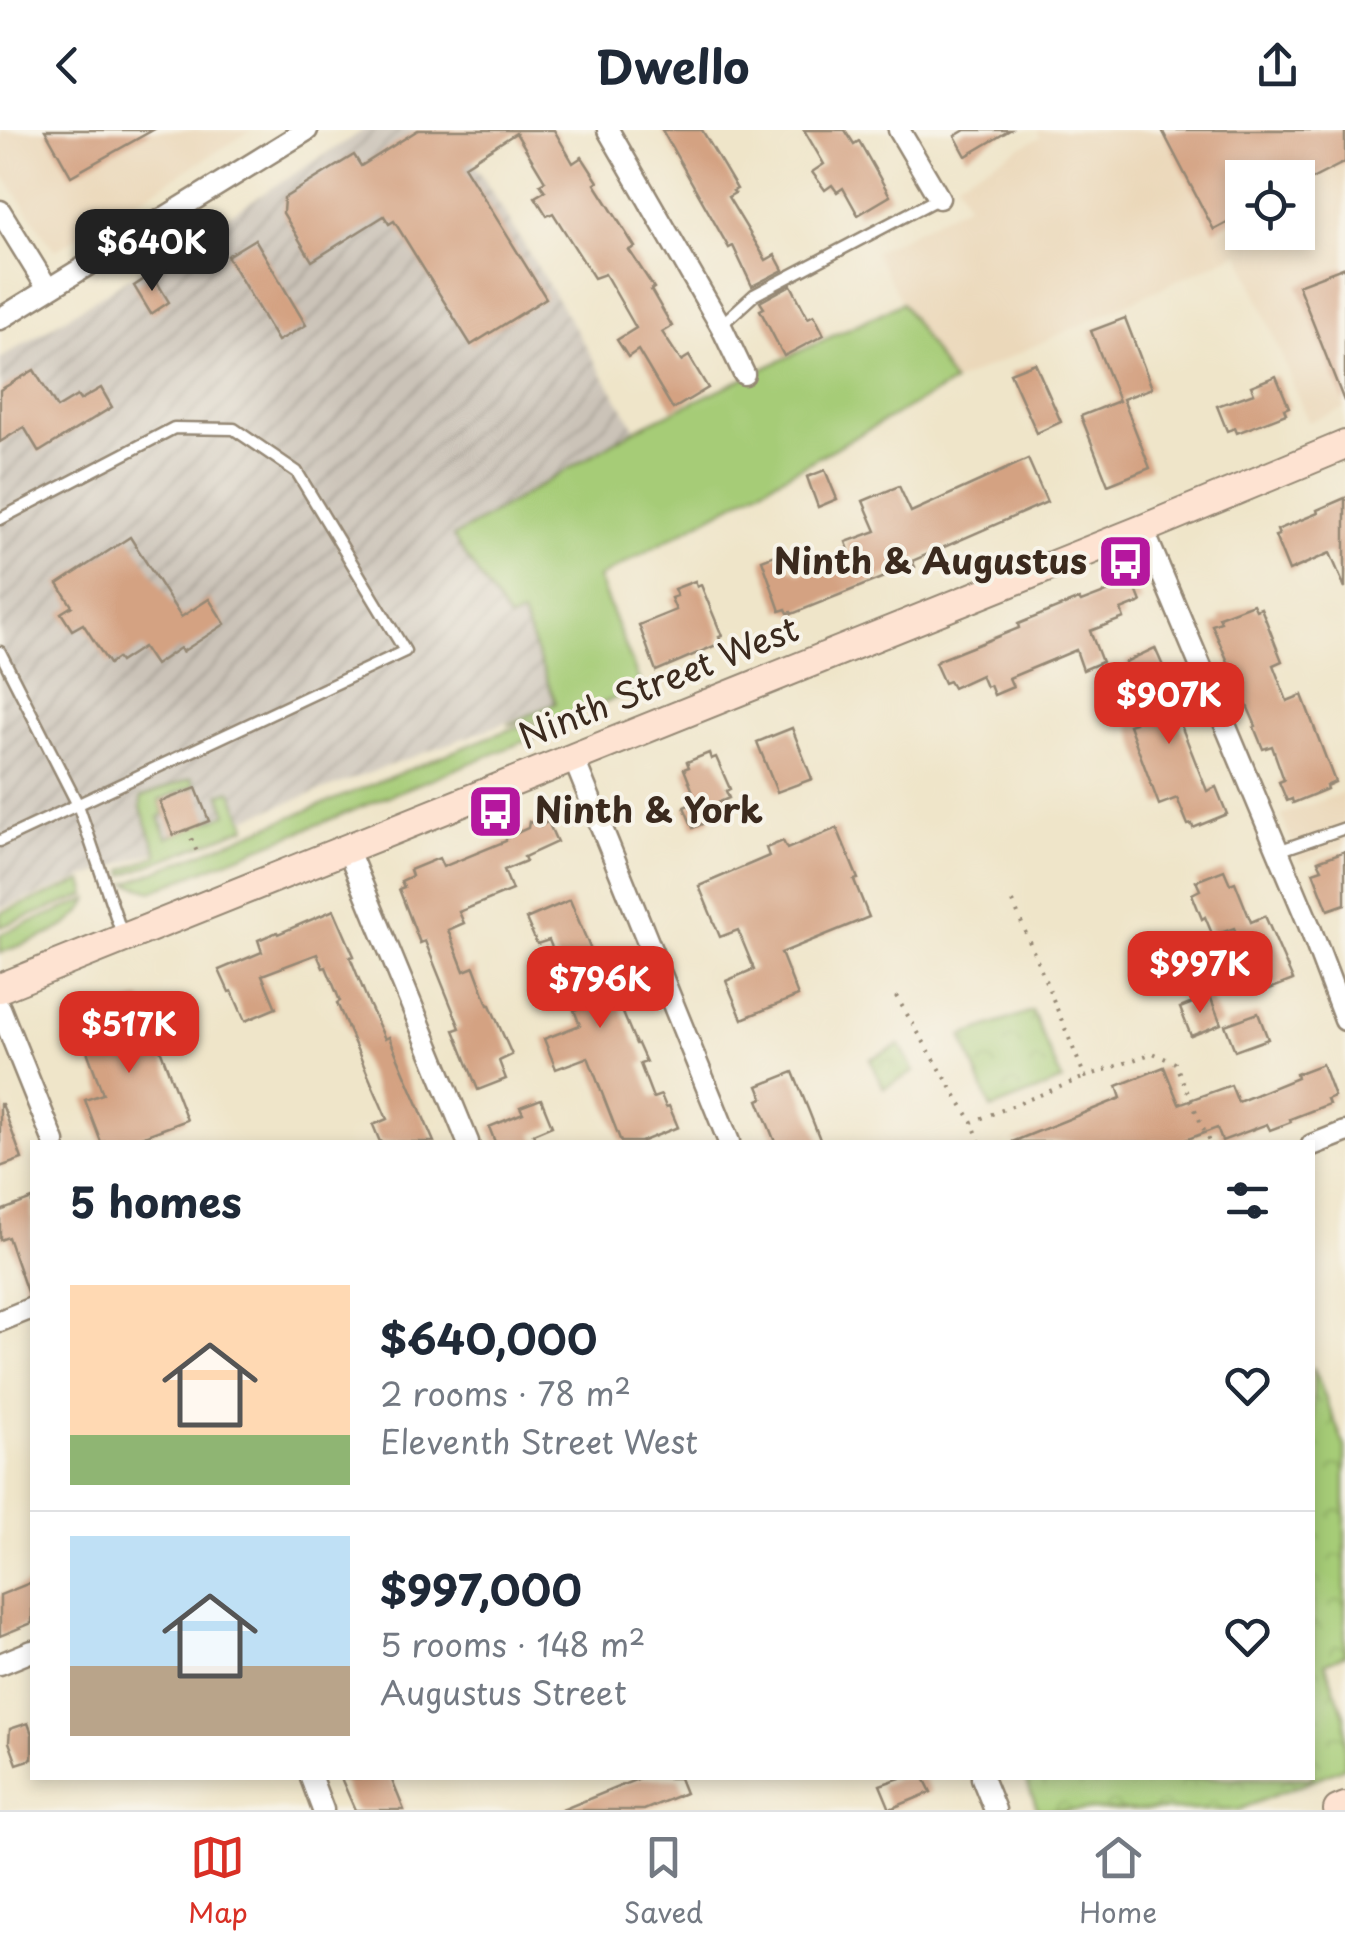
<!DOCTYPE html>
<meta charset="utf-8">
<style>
body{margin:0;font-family:"Playpen Sans",sans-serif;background:#f2f2f3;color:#1f2937;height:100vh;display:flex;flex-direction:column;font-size:38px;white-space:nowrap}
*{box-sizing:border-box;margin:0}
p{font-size:32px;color:#747a83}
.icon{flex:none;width:55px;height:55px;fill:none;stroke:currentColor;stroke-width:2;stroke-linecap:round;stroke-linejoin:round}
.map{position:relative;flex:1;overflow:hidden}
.panel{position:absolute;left:30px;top:1010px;width:1285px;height:640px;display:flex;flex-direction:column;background:#fff;border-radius:0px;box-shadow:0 5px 15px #0003}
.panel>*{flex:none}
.tools{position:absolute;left:1225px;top:30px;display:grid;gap:20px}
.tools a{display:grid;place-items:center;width:90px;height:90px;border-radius:0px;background:#fff;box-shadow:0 5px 15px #0003;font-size:50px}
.price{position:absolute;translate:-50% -85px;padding:0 22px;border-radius:20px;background:#d93025;color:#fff;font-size:32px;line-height:65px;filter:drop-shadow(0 2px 5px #0008)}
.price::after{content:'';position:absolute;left:50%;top:60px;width:30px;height:22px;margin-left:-15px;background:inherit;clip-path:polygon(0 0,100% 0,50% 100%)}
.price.active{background:#222;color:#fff}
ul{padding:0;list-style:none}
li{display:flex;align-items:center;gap:30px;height:250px;padding:0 40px}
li+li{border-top:2px solid #e0e1e3}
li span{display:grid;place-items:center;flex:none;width:280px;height:200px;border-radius:0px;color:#555}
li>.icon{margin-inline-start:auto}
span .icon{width:120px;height:120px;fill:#fffc;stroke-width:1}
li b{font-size:42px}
h2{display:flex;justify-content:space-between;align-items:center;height:120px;padding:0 40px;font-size:42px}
header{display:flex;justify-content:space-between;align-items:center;height:130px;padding:0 40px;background:#fff;font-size:45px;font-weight:700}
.tabs{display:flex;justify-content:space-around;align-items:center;height:140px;border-top:2px solid #e0e1e3;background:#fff;font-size:28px;color:#747a83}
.tabs a{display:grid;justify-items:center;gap:5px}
.tabs .active{color:#d93025}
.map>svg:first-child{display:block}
</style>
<header><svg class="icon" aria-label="back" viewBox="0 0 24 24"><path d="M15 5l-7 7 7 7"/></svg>Dwello<svg class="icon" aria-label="share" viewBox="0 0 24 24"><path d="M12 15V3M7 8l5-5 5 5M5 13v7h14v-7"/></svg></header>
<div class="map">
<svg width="1345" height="1680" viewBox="0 0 1345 1680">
<defs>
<pattern id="industrial-furrows" width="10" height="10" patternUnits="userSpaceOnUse" patternTransform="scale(2.5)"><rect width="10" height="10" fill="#cbc3b8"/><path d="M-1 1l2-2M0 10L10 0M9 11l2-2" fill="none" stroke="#a69f95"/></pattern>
<pattern id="park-crowns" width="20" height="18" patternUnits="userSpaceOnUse" patternTransform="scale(2.5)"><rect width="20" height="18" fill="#a6cc77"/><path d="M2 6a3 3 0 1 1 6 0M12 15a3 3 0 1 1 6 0" fill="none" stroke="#90af66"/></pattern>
</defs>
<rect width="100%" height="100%" fill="#f7f3e8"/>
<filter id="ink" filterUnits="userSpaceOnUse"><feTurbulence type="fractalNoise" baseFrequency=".01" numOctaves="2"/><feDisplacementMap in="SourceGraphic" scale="20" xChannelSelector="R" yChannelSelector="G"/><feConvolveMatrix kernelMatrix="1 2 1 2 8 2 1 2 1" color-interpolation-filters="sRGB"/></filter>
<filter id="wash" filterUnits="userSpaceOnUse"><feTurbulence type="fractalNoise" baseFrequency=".0048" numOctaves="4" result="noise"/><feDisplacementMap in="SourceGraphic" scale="40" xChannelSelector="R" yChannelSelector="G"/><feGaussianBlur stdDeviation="2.25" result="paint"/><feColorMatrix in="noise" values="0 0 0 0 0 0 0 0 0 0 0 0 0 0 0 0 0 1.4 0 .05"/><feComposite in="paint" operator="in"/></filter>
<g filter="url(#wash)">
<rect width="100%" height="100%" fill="#efe5c9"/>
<g fill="#ebd8ba" fill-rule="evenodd">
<path d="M 0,0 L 252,0 L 55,121 L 0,40 Z"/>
<path d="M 1037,0 L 1345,0 L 1345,278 L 1308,292 L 1240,122 L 953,253 L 902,173 L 874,122 L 967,74 L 957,51 L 1040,7 ZM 1242,48 L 1298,48 L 1298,102 L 1242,102 Z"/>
<path d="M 1345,662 L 1345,715 L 1300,732 L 1281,685 Z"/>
</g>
<path fill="url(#industrial-furrows)" d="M 364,0 L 454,0 L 636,299 L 454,407 L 510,490 L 522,484 L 556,574 L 0,779 L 0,229 Z"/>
<g fill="#a6cc77" stroke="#707b4a" stroke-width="2.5">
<path d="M 902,173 L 953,253 L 598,448 L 642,558 L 555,591 L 532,591 L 507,595 L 556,573 L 522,485 L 509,490 L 453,407 L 636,299 Z"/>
<path d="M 535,595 L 560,597 L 152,761 L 127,753 L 492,606 L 514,598 Z"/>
<path d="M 192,648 L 195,655 L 159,670 L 164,684 L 159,687 L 167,708 L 227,684 L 220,664 L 231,660 L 247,697 L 125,745 L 124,740 L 158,725 L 141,678 L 141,667 Z"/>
<path d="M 83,751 L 87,765 L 0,797 L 0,783 Z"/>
<path d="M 89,769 C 75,802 30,810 0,823 L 0,804 Z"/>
</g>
<g fill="url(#park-crowns)" stroke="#707b4a" stroke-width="2.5">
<path d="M 1032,881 L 1062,951 L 991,979 L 962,906 Z"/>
<path d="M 900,915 L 914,942 L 884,958 L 870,929 Z"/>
<path d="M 1313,1237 L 1345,1317 L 1345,1524 L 1325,1533 L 1345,1587 L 1345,1637 L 1238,1680 L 1038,1680 L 1025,1648 L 1312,1648 Z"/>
</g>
<g id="blocks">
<g fill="#d4a282">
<path d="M 45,0 L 153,0 L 71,46 Z"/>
<path d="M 418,0 L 554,0 L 573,33 L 582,27 L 598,52 L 595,54 L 635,117 L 629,120 L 654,158 L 651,160 L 672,196 L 662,202 L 681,231 L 689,226 L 708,258 L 673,279 L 638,220 L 628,227 L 617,210 L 636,198 L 605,144 L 594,148 L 553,83 L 547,86 L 535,67 L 545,61 L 540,54 L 545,51 L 516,3 L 464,36 L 546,168 L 471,215 L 394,91 L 389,94 L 384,86 L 312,131 L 283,83 L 284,68 L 354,25 L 361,36 Z"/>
<path d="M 662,0 L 702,0 L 737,59 L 733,61 L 735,63 L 728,67 L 766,130 L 775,125 L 783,140 L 752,156 L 733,116 L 729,118 Z"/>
<path d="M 804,0 L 845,0 L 854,14 L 859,11 L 890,66 L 858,85 L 843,58 L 837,62 L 832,55 L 825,60 L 812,42 L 824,34 Z"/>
<path d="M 965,0 L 1010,0 L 966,26 L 955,6 Z"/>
<path d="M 1162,0 L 1345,0 L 1345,32 L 1298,56 L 1298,48 L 1242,48 L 1242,85 L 1214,100 Z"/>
<path d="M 255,109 L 306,195 L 278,211 L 227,126 Z"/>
<path d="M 1345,137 L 1345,271 L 1344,271 L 1298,155 Z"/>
<path d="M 152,144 L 169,172 L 151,184 L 134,156 Z"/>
<path d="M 791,155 L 808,188 L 814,185 L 824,205 L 784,226 L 760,180 L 764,178 L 760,172 Z"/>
<path d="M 1125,188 L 1152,258 L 1123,269 L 1150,338 L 1108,355 L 1081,286 L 1119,271 L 1091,201 Z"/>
<path d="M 1035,233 L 1061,292 L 1037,303 L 1010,243 Z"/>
<path d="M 34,240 L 57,278 L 77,266 L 80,270 L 101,258 L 112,277 L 39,322 L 24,297 L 0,312 L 0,260 Z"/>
<path d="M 1276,246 L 1289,277 L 1284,279 L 1286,284 L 1237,303 L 1235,298 L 1227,301 L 1217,276 L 1254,263 L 1251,256 Z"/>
<path d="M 1028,329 L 1047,372 L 912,431 L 915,437 L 895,446 L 894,443 L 792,484 L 791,482 L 788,483 L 786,479 L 780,481 L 762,430 L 785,421 L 791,439 L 795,437 L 798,443 L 850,423 L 846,412 L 876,401 L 863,371 L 899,356 L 911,382 Z"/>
<path d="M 825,340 L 837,369 L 818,377 L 807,347 Z"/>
<path d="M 1345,368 L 1345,458 L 1330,423 L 1289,441 L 1275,406 L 1279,405 L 1277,400 L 1318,383 L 1317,380 Z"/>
<path d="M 130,407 L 181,487 L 209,469 L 225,494 L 182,522 L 180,518 L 155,535 L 143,517 L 120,532 L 117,528 L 109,534 L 83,494 L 72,500 L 61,483 L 72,476 L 58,454 Z"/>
<path d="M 695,451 L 697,457 L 701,455 L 722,506 L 719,507 L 721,513 L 656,541 L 639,495 L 676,480 L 671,468 L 677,466 L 674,459 Z"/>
<path d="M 1133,452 L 1141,472 L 1121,480 L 1124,488 L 1090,501 L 1102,532 L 1083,540 L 1076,520 L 1009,548 L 1013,557 L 994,565 L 990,555 L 986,557 L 981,545 L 953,558 L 949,551 L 944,553 L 935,533 L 942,529 L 1019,498 L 1018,494 L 1079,469 L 1081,472 Z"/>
<path d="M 1253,474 L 1256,480 L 1261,478 L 1282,531 L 1273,535 L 1287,571 L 1302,565 L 1335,652 L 1326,656 L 1327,659 L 1293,673 L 1292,669 L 1287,671 L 1279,652 L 1284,650 L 1272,616 L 1263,619 L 1254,597 L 1256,596 L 1212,495 L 1221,492 L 1219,487 Z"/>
<path d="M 1155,518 L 1166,543 L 1161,545 L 1207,661 L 1216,657 L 1227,684 L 1193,698 L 1192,694 L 1188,695 L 1177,668 L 1159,675 L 1129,595 L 1135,593 L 1134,589 L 1148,583 L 1125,532 Z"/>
<path d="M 792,598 L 812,649 L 777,662 L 757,612 Z"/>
<path d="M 709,623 L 711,629 L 716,627 L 730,659 L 726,661 L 729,668 L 706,678 L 711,690 L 693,698 L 684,677 L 697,672 L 684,639 L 689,637 L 687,632 Z"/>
<path d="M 196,658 L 209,691 L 173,705 L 160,672 Z"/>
<path d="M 529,692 L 540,696 L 548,692 L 557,712 L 524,727 L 526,731 L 504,740 L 512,760 L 459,782 L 464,793 L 448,800 L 464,841 L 474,837 L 488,875 L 490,875 L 512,925 L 499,931 L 506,949 L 478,960 L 454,900 L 460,898 L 425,811 L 420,813 L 399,759 L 404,757 L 401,751 L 412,746 L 410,740 L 439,728 L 443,737 L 506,711 L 506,708 L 528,698 Z"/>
<path d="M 837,698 L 858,749 L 854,750 L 869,787 L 781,823 L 798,866 L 742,889 L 726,851 L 754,839 L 738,800 L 720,807 L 699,756 L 769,726 L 766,718 L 783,711 L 787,719 Z"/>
<path d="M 1345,721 L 1345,774 L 1328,780 L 1313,742 L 1322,739 L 1318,731 Z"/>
<path d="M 1224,740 L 1230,754 L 1235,752 L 1251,792 L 1265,786 L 1293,850 L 1262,862 L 1234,798 L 1213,806 L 1205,787 L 1202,789 L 1192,764 L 1200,760 L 1196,751 Z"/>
<path d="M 570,770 L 595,830 L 600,828 L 636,914 L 638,914 L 646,932 L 640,934 L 653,968 L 661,965 L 666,977 L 669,976 L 678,997 L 641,1012 L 621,1012 L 588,927 L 556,939 L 544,909 L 580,895 L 574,880 L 577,879 L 549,810 L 537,814 L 526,789 Z"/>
<path d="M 334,780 L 354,826 L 350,827 L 369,874 L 385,909 L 389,907 L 434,1012 L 380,1012 L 373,995 L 387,989 L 337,873 L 340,871 L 326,837 L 323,838 L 317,824 L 262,845 L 276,878 L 245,891 L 232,861 L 229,862 L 219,840 L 262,822 L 258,810 L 277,802 L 278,804 Z"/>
<path d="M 1210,866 L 1221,894 L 1191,906 L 1180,878 Z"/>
<path d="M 141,869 L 187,990 L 128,1012 L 101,1012 L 85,970 L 103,964 L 77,894 Z"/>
<path d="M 1258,883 L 1268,909 L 1235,921 L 1225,895 Z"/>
<path d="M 1322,934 L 1334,966 L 1327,969 L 1329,974 L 1290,989 L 1291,992 L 1270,1000 L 1267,994 L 1222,1011 L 1217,998 L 1180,1012 L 1012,1012 L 1121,968 L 1117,956 L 1164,937 L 1179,974 L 1231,955 L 1238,972 L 1297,948 L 1296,944 Z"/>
<path d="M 793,942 L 808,979 L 821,1012 L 775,1012 L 758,970 L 763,968 L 758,956 Z"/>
<path d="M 541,969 L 552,996 L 533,1004 L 536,1012 L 495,1012 L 489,997 L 523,983 L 520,977 Z"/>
<path d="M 0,974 L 2,974 L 22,1029 L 0,1037 Z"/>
<path d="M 32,1069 L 32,1164 L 28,1165 L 8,1107 L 0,1110 L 0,1081 Z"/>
<path d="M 32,1452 L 32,1493 L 0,1506 L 0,1465 Z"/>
<path d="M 28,1593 L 32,1604 L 32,1629 L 17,1634 L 9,1612 L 10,1599 Z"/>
<path d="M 341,1648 L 391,1648 L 404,1680 L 355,1680 Z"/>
<path d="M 640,1648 L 679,1648 L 685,1663 L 644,1680 L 562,1680 Z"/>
<path d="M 900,1648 L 924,1648 L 931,1662 L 890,1679 L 880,1655 Z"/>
</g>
</g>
</g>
<g filter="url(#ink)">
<use href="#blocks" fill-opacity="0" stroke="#958874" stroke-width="2.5"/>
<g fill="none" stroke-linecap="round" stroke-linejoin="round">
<defs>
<g id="lane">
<path d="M 721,195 L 754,165 L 939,68"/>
<path d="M 0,389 L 174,298 L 234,299 L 297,342 L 405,521 L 0,711"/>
<path d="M 0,522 L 78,675 L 123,807"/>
<path d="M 1278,721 L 1345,698"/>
</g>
<g id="street">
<path d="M 608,0 L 721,196 L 744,244"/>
<path d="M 899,0 L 939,68"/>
<path d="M 0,81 L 48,159"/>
<path d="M 0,189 L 307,0"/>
<path d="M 1143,399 L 1309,795 L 1345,890"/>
<path d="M 573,627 L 729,1012"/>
<path d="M 347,718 L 468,1012"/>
<path d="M 0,878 L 54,1012"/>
<path d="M 1312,1015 L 1345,1002"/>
<path d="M 0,1191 L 32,1178"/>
<path d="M 0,1534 L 32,1521"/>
<path d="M 311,1648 L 323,1680"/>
<path d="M 982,1648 L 995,1680"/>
</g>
<g id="secondary">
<path d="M 0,858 L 1143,399 L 1345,315"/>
<path d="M 1338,1680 L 1345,1677"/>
</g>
</defs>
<use href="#lane" stroke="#958874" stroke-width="15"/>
<use href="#street" stroke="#958874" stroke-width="25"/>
<use href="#secondary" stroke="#958874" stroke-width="32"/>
<g stroke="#958874" stroke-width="4" stroke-dasharray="2.5 8" stroke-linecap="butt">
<path d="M 187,699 L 197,722"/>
<path d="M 1013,772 L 1085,947 L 1153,923 L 1175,933 L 1209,1012"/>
<path d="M 896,866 L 972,992"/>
<path d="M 980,1012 L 972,992 L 1085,947"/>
<path d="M 1312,1646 L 1317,1655"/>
</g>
<use href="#lane" stroke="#fff" stroke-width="10"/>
<use href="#street" stroke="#fff" stroke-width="20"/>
<use href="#secondary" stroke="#fee3d2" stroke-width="28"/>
</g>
</g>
<defs>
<symbol id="bus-square" viewBox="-11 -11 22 22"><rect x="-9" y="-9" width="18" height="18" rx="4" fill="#b5179e" stroke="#f7f3e8"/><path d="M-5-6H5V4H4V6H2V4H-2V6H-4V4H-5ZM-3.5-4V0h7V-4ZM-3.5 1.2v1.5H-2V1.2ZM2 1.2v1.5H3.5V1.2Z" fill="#fff"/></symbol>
</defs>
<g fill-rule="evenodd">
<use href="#bus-square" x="1094" y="400" width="63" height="63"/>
<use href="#bus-square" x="464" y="650" width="63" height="63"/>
</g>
<g text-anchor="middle" stroke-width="8" stroke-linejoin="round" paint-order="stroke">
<g font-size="35" font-weight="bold" fill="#3b2a1e" stroke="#f7f3e8" text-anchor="end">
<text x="1087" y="444">Ninth &amp; Augustus</text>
<text x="535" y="693" text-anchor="start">Ninth &amp; York</text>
</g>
<g font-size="35" fill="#3b2a1e" stroke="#f7f3e8">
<text transform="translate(659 553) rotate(-22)" y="12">Ninth Street West</text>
</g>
</g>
</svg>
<div class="tools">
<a><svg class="icon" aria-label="locate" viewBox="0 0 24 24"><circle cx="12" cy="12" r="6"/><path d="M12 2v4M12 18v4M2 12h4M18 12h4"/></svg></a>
</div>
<b class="price active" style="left:152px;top:164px">$640K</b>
<b class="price" style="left:1169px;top:617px">$907K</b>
<b class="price" style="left:1200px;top:886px">$997K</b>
<b class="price" style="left:600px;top:901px">$796K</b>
<b class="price" style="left:129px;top:946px">$517K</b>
<section class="panel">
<h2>5 homes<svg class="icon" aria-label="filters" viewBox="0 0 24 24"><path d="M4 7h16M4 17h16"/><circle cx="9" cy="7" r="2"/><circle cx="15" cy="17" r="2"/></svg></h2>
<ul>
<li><span style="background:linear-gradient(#ffd9b3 75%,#8fb573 0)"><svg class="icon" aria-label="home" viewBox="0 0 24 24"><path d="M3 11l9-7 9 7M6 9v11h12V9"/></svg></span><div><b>$640,000</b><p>2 rooms · 78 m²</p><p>Eleventh Street West</p></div><svg class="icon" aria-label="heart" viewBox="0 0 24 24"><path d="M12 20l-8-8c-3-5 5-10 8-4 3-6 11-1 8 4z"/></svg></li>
<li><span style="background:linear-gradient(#bfe0f5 65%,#b9a48a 0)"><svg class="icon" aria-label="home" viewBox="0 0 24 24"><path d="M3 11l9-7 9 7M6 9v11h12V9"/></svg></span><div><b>$997,000</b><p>5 rooms · 148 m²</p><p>Augustus Street</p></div><svg class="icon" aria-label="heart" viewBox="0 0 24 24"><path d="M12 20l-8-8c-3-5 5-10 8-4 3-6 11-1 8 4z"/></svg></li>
</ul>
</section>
</div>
<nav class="tabs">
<a class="active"><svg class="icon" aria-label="map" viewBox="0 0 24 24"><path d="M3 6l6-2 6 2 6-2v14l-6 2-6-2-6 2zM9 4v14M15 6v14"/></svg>Map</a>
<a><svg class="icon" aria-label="saved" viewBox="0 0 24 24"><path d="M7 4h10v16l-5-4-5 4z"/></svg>Saved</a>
<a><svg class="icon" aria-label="home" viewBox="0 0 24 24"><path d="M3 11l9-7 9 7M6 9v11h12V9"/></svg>Home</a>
</nav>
